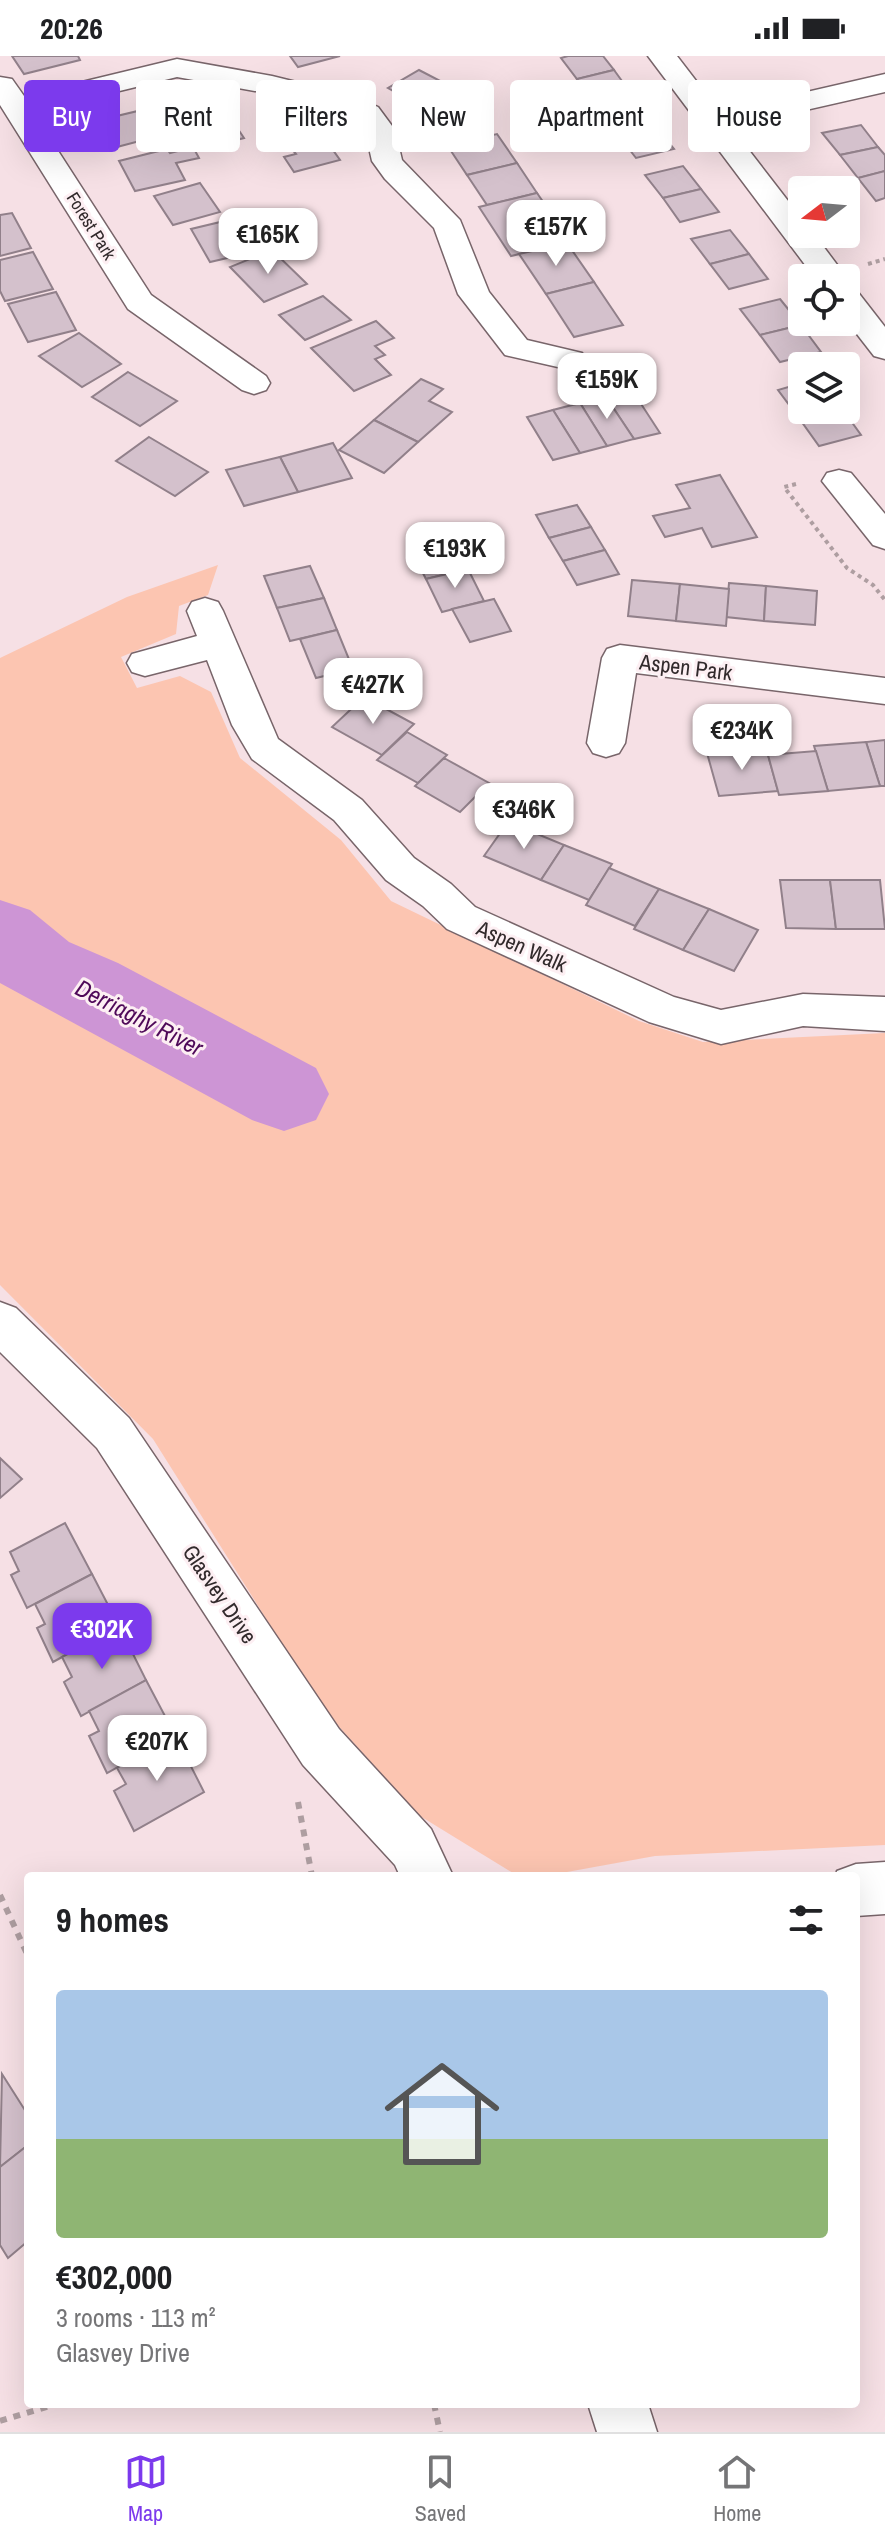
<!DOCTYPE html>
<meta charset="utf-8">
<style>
body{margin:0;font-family:"Archivo Narrow",sans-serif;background:#f2f2f2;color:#202124;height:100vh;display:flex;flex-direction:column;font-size:30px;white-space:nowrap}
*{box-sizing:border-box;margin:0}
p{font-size:26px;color:#757577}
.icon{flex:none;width:44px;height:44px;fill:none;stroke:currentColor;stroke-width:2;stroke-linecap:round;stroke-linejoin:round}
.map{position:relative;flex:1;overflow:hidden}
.sheet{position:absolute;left:24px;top:1816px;width:836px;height:536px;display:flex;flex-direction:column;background:#fff;border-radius:8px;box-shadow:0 8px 32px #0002}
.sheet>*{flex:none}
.banner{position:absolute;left:24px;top:24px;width:838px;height:72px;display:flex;gap:16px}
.needle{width:52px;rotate:254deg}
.fabs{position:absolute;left:788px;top:120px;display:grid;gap:16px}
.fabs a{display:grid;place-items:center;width:72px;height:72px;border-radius:8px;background:#fff;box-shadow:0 8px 32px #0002;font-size:40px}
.price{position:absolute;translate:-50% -68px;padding:0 18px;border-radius:16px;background:#fff;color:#222;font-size:26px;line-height:52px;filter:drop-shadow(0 2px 4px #0008)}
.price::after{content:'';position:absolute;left:50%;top:48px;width:24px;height:18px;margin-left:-12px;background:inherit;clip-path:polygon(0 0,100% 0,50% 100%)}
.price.on{background:#7c3aed;color:#fff}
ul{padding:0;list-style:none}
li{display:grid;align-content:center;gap:16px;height:424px;padding:0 32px}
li+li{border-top:2px solid #e0e0e0}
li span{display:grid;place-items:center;height:248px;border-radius:8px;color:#555}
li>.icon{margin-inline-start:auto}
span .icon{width:144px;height:144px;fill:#fffc;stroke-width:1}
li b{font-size:34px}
h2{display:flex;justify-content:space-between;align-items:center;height:96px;padding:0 32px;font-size:34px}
.tag{padding:0 28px;border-radius:8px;background:#fff;box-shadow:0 8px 32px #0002;font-size:28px;line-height:72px}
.tag.on{background:#7c3aed;color:#fff}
.status{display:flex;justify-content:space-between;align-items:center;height:56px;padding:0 40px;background:#fff;direction:ltr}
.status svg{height:22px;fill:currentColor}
.tab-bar{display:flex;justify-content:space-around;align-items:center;height:112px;border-top:2px solid #e0e0e0;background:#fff;font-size:22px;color:#757577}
.tab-bar a{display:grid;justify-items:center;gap:4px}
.tab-bar .on{color:#7c3aed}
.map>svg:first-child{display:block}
</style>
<div class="status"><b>20:26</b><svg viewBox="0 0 49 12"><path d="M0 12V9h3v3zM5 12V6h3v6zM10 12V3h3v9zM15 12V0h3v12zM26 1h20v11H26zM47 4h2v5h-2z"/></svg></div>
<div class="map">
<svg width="885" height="2376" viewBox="0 0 885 2376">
<rect width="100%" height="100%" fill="#f6e0e5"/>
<path fill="#fcc5b1" d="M 218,509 L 208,539 L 179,550 L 176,578 L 121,601 L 137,632 L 180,620 L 211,636 L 240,702 L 341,784 L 391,845 L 639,965 L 703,986 L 885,977 L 885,1789 L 655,1800 L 545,1820 L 513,1817 L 420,1760 L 323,1653 L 153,1383 L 0,1229 L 0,602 L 127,541 Z"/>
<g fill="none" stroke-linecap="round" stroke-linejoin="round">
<path fill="#cd95d5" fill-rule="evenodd" d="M 0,844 L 30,854 L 69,886 L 118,907 L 316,1012 L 329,1038 L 316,1064 L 284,1075 L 252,1064 L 0,927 Z"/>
</g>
<g fill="#d4c1cc" stroke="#91808a" stroke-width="2">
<path d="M 12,0 L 78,0 L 80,4 L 24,18 Z"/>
<path d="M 290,0 L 340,0 L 298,11 Z"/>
<path d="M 568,0 L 603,0 L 614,14 L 577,23 L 561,2 Z"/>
<path d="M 419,14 L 450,30 L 418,49 L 388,32 Z"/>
<path d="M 614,14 L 630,36 L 593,44 L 577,23 Z"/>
<path d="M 450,30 L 481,47 L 449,66 L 418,49 Z"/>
<path d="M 640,49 L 656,71 L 619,80 L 602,58 Z"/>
<path d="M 142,54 L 159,80 L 113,92 L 96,65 Z"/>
<path d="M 232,64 L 244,82 L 224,87 L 213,69 Z"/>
<path d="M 861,69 L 878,91 L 840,99 L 822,77 Z"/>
<path d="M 656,71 L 674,93 L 636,102 L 619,80 Z"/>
<path d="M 497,78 L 517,107 L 467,119 L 447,89 Z"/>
<path d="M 313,80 L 322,92 L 330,90 L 340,104 L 294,116 L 284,101 L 296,98 L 287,87 Z"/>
<path d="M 193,91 L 199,102 L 176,107 L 185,124 L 135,135 L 119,105 L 167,93 L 170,97 Z"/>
<path d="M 878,91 L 885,99 L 885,115 L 858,122 L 840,99 Z"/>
<path d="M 517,107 L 537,137 L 487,149 L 467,119 Z"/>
<path d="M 683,110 L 701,133 L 663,142 L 645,119 Z"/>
<path d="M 885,115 L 885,142 L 876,145 L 858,122 Z"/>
<path d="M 200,127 L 220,156 L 173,169 L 154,140 Z"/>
<path d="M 701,133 L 719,156 L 680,166 L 663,142 Z"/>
<path d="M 537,137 L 571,186 L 511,200 L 479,151 Z"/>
<path d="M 12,157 L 31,192 L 0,200 L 0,159 Z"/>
<path d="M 233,163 L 253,196 L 210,206 L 191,173 Z"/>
<path d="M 730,174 L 749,198 L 710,208 L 691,183 Z"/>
<path d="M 567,187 L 594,226 L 546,238 L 519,198 Z"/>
<path d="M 272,194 L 307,228 L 264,246 L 230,211 Z"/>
<path d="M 33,196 L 53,233 L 5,245 L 0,235 L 0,204 Z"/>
<path d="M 749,198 L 768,223 L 729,233 L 710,208 Z"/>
<path d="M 594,226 L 623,269 L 574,281 L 546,238 Z"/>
<path d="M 56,236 L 76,274 L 28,286 L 8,248 Z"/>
<path d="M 323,240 L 351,264 L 305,284 L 279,259 Z"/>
<path d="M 780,243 L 801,269 L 760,279 L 740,253 Z"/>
<path d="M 376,265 L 394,282 L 375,290 L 385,299 L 375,303 L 391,319 L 354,335 L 311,292 Z"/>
<path d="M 801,269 L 821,296 L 780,306 L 760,279 Z"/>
<path d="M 79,277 L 121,308 L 82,331 L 39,300 Z"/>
<path d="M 128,316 L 177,345 L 140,370 L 92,341 Z"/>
<path d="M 421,323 L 443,333 L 429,345 L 452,356 L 418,386 L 374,364 Z"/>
<path d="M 802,327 L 802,354 L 827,354 L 799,362 L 778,334 Z"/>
<path d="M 632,334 L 660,377 L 634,383 L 606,341 Z"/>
<path d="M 606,341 L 634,383 L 607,390 L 580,347 Z"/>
<path d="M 580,347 L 607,390 L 580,397 L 553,354 Z"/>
<path d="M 553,354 L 580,397 L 553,404 L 527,361 Z"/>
<path d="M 827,354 L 843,354 L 861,379 L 819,390 L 799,362 Z"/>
<path d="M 374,364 L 418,386 L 384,417 L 339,394 Z"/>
<path d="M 149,381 L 208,416 L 175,440 L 116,405 Z"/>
<path d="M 333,387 L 352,422 L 298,436 L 280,401 Z"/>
<path d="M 280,401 L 298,436 L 244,450 L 226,414 Z"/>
<path d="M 720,419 L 757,481 L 712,491 L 702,472 L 665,481 L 653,460 L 690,452 L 676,429 Z"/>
<path d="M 577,449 L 591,471 L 549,482 L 536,459 Z"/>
<path d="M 591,471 L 605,494 L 563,505 L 549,482 Z"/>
<path d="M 452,481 L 468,513 L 426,523 L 410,492 Z"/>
<path d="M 605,494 L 619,518 L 577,529 L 563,505 Z"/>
<path d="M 310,510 L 324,542 L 277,552 L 264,520 Z"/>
<path d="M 468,513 L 484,545 L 442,556 L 426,523 Z"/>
<path d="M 632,524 L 680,528 L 676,565 L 628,560 Z"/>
<path d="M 729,527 L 766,530 L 764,565 L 726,561 Z"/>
<path d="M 680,528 L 729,533 L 726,570 L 676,565 Z"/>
<path d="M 766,530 L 817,535 L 815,569 L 764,565 Z"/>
<path d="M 324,542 L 337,574 L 290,585 L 277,552 Z"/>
<path d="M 494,543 L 511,575 L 470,586 L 452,553 Z"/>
<path d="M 337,574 L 353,613 L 316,622 L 300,583 Z"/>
<path d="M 364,641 L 414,668 L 382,699 L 332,671 Z"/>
<path d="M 407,676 L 447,699 L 418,727 L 377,704 Z"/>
<path d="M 885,684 L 885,730 L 880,730 L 866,686 Z"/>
<path d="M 866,686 L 880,730 L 828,735 L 814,690 Z"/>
<path d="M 766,692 L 778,735 L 719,740 L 707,697 Z"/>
<path d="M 816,695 L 828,735 L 779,739 L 768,699 Z"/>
<path d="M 444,702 L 489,727 L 460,756 L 415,730 Z"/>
<path d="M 508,766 L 564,789 L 541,824 L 484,800 Z"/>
<path d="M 564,789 L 612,808 L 589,844 L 541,824 Z"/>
<path d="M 609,812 L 659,833 L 635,870 L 586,849 Z"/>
<path d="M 780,824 L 830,824 L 836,873 L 786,872 Z"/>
<path d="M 830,824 L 880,824 L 885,873 L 836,873 Z"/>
<path d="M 659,833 L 709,853 L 683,894 L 634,873 Z"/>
<path d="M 709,853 L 758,874 L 734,915 L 683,894 Z"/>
<path d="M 0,1402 L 22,1423 L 0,1442 Z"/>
<path d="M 65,1467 L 92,1518 L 27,1552 L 11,1519 L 19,1515 L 10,1496 Z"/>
<path d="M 92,1518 L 119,1570 L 53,1606 L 37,1572 L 45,1568 L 35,1548 Z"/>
<path d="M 119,1570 L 146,1624 L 81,1660 L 64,1626 L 72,1621 L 62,1601 Z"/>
<path d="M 146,1624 L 175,1679 L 107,1717 L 89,1680 L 99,1675 L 89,1655 Z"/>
<path d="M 175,1679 L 204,1736 L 134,1775 L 114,1735 L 126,1728 L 117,1712 Z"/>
<path d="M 2,2018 L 28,2059 L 28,2089 L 0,2111 Z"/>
<path d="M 28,2089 L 28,2185 L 8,2202 L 0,2189 L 0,2111 Z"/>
</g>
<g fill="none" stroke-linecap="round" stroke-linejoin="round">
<defs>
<g id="minor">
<path d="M 648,0 L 677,0 L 720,56 L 885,18 L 885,36 L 731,71 L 802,163 L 802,178 L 814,178 L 847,222 L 846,223 L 815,222 Z"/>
<path d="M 177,3 L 272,20 L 353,40 L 378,51 L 395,74 L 402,104 L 460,164 L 489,236 L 527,284 L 582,297 L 587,304 L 582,311 L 571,314 L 505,299 L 458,238 L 434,172 L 385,123 L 372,105 L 365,74 L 358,63 L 333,52 L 272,38 L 177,21 L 33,56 L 151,239 L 266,320 L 270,327 L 266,334 L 254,338 L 242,334 L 128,253 L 0,49 L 0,21 L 12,23 L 24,40 Z"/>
<path d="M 846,232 L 857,235 L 885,271 L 885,303 L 874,300 L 846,264 Z"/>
<path d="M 839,414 L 851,417 L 885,458 L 885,493 L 873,489 L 822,425 L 827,417 Z"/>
<path d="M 205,542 L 218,546 L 223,555 L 278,683 L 362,744 L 414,802 L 451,828 L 475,851 L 674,941 L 721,954 L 803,938 L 885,941 L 885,975 L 803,970 L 721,988 L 649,966 L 447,873 L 423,850 L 386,824 L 334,764 L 252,703 L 232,669 L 207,604 L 145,620 L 132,616 L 127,607 L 132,598 L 197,580 L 187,555 L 192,546 Z"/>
<path d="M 620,589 L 885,622 L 885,648 L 636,617 L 625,687 L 619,697 L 606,701 L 593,697 L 587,687 L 602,602 L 607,593 Z"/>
<path d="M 0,1246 L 16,1252 L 129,1362 L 339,1673 L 431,1773 L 453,1820 L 400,1820 L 395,1809 L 303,1709 L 97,1392 L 0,1296 Z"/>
<path d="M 885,1806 L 885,1858 L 856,1860 L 856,1820 L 836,1820 L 837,1815 L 856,1808 Z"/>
<path d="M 588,2348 L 648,2348 L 657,2376 L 597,2376 Z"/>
</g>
</defs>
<use href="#minor" stroke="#78656a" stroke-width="3"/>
<g stroke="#ae9ea1" stroke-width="4" stroke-dasharray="4 4" stroke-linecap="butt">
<path d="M 868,208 L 885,203"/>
<path d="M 796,428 L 784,431 L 847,512 L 873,529 L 885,544"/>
</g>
<g stroke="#ae9ea1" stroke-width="6" stroke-dasharray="7 7" stroke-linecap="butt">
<path d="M 298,1746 L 312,1820"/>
<path d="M 0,1839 L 28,1900"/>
<path d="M 434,2348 L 440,2376"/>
<path d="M 0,2365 L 57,2348"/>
</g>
<use href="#minor" fill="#fff" fill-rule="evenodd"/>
</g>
<g text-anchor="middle" stroke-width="6" stroke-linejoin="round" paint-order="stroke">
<g font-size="18" fill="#322a2c" stroke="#fdeff3">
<text transform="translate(91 170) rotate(58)" y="6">Forest Park</text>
</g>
<g font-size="22" fill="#322a2c" stroke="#fdeff3">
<text transform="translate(686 611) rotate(7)" y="8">Aspen Park</text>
<text transform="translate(522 890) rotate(24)" y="8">Aspen Walk</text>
<text transform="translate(220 1538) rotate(56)" y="8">Glasvey Drive</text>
</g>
<g font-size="24" font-style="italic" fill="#4f0959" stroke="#fdeff3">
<text transform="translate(139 962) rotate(27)" y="8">Derriaghy River</text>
</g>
</g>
</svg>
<div class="fabs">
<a><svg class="needle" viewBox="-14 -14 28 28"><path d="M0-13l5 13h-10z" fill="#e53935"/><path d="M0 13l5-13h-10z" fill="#757577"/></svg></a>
<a><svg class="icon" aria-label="locate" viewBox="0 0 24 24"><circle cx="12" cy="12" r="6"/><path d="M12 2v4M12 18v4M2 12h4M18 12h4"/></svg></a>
<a><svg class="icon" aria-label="layers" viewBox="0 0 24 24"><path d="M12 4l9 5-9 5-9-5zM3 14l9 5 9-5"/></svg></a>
</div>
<b class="price" style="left:556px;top:212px">€157K</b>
<b class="price" style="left:268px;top:220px">€165K</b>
<b class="price" style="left:607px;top:365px">€159K</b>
<b class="price" style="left:455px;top:534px">€193K</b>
<b class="price" style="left:373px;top:670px">€427K</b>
<b class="price" style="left:742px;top:716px">€234K</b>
<b class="price" style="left:524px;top:795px">€346K</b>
<b class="price on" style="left:102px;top:1615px">€302K</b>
<b class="price" style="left:157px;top:1727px">€207K</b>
<div class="banner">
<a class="tag on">Buy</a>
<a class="tag">Rent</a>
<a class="tag">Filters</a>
<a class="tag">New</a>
<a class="tag">Apartment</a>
<a class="tag">House</a>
</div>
<section class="sheet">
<h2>9 homes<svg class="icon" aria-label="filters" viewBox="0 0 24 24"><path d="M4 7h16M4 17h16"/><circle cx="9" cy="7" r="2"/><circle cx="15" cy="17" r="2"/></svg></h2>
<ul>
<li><span style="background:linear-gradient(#a9c7e8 60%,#8fb573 0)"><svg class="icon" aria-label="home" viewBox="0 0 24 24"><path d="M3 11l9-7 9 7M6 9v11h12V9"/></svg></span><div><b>€302,000</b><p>3 rooms · 113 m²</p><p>Glasvey Drive</p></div></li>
</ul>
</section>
</div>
<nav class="tab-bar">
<a class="on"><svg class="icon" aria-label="map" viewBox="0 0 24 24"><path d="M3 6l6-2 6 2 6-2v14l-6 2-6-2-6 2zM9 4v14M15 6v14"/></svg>Map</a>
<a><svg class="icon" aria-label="saved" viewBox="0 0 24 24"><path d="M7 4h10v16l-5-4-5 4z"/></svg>Saved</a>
<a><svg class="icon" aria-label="home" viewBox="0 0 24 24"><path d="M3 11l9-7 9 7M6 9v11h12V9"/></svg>Home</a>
</nav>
